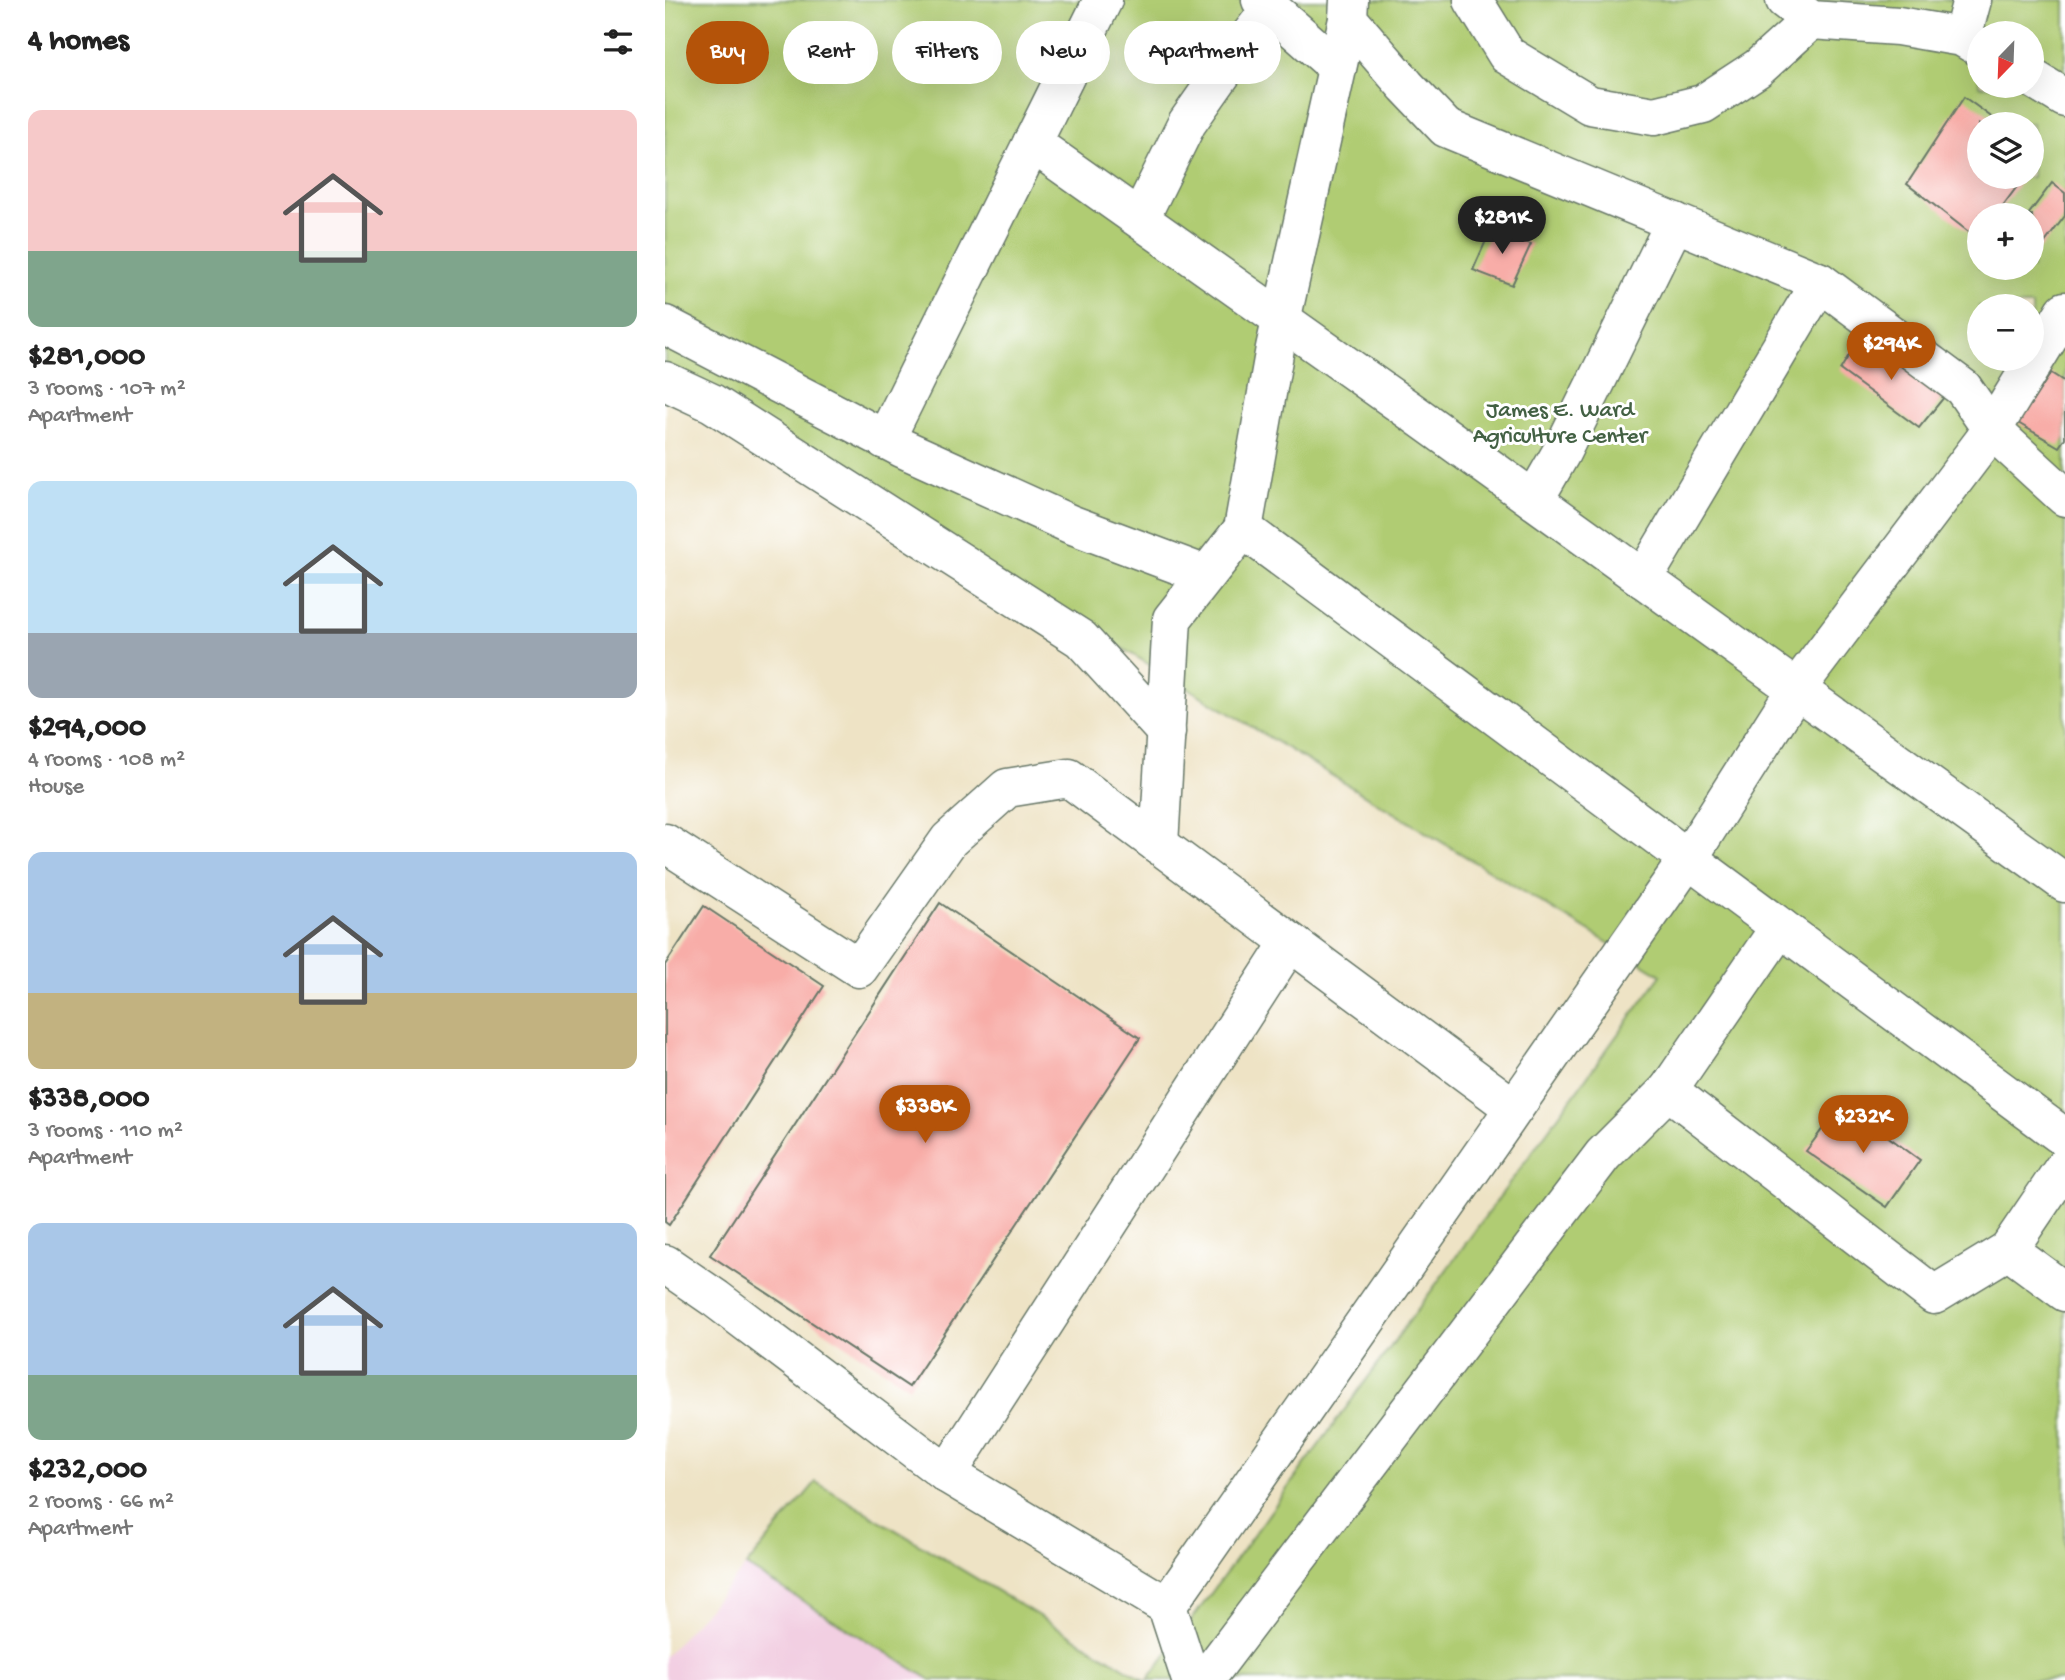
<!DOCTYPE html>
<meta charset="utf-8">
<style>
body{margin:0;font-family:"Gochi Hand",sans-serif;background:#f2f2f2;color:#222;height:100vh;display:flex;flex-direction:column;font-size:26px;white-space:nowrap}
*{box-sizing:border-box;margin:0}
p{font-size:23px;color:#767676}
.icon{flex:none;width:38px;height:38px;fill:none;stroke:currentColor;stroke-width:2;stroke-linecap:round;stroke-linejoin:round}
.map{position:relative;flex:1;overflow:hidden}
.sheet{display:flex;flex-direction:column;background:#fff;width:665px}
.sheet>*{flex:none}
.hud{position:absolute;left:21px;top:21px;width:665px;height:63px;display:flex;gap:14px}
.needle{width:46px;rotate:203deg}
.buttons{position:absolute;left:1302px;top:21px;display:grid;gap:14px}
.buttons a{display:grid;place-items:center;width:77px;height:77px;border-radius:50%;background:#fff;box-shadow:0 7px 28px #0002;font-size:35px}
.price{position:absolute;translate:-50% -60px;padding:0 16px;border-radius:24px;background:#b45309;color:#fff;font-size:23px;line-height:46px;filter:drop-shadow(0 2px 4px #0008)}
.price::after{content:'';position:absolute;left:50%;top:42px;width:21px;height:16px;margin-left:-10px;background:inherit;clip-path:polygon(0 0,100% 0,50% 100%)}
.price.on{background:#222;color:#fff}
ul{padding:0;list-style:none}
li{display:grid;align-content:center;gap:14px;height:371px;padding:0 28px}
li span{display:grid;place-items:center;height:217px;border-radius:14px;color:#555}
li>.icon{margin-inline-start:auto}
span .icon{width:126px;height:126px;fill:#fffc;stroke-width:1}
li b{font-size:30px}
h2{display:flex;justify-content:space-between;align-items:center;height:84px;padding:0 28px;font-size:30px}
.chip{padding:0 24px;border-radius:32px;background:#fff;box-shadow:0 7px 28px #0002;font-size:24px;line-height:63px}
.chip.on{background:#b45309;color:#fff}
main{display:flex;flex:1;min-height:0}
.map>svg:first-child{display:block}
</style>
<main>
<section class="sheet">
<h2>4 homes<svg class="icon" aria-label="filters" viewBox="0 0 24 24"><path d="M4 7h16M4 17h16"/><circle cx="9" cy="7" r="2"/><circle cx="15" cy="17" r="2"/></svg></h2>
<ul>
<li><span style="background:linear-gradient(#f6c9c9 65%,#7fa58c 0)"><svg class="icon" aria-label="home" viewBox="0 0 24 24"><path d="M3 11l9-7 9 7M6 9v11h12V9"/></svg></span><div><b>$281,000</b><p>3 rooms · 107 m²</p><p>Apartment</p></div></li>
<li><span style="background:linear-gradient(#bfe0f5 70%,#9aa5b1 0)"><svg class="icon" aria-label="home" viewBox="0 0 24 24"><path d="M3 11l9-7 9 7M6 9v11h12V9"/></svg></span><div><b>$294,000</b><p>4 rooms · 108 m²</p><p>House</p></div></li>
<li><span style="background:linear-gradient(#a9c7e8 65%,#c2b280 0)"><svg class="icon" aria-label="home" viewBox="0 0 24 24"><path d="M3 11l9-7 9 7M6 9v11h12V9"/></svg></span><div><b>$338,000</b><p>3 rooms · 110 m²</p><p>Apartment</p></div></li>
<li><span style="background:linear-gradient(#a9c7e8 70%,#7fa58c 0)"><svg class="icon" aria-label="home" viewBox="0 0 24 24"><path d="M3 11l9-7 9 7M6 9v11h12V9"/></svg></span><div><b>$232,000</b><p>2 rooms · 66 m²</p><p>Apartment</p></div></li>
</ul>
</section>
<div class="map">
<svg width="1400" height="1680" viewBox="0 0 1400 1680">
<rect width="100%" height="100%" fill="#fff"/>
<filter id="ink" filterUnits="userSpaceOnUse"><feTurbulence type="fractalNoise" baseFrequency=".0143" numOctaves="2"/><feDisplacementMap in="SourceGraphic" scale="14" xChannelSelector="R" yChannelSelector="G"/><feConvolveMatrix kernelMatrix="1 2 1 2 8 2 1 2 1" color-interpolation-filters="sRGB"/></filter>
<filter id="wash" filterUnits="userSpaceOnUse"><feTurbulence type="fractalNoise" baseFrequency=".00686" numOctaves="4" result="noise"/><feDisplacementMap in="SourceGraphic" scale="28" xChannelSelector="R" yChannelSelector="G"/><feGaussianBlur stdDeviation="1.57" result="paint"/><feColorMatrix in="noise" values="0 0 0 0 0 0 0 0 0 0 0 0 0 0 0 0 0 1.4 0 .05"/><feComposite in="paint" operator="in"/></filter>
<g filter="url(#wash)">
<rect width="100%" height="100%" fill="#eee3c5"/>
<path fill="#f2cfe2" d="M 81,1566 L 266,1680 L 0,1680 L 0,1656 Z"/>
<g fill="#b0cc73" stroke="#688454" stroke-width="2" fill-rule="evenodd">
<path d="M 0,0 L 1400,0 L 1400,1680 L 483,1680 L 996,975 L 0,371 ZM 1314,33 L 1367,33 L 1367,86 L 1314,86 ZM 1314,124 L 1367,124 L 1367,177 L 1314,177 ZM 1314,215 L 1367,215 L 1367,268 L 1314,268 ZM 1314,306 L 1367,306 L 1367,359 L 1314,359 Z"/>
<path d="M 151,1482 L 480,1680 L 266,1680 L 81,1566 Z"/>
</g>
<g id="blocks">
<g fill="#f8ada8">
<path d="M 1299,97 L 1336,124 L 1314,124 L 1314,177 L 1359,177 L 1331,215 L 1314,215 L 1314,240 L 1242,184 Z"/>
<path d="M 1387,183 L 1400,193 L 1400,216 L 1375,249 L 1367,243 L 1367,215 L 1363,215 Z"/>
<path d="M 827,227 L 866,244 L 847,285 L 808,270 Z"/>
<path d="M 1196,335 L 1280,396 L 1254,428 L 1175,370 Z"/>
<path d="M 1386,373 L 1400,382 L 1400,438 L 1394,447 L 1353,423 Z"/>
<path d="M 275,903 L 475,1038 L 244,1387 L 45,1255 Z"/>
<path d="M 39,906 L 159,986 L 4,1225 L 0,1222 L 0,965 Z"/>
<path d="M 1177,1103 L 1255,1160 L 1222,1207 L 1141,1151 Z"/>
</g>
</g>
</g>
<g filter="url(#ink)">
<use href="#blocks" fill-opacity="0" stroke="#677767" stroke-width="2"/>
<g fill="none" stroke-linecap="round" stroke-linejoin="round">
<defs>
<g id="minor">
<path d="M 596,0 L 672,67"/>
<path d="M 684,0 L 683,19 L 741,86 L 781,128 L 1155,282 L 1298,388 L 1327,430 L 1400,497"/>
<path d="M 808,0 L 842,55 L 925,105 L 989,116 L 1038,104 L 1093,68 L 1146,20"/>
<path d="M 1120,0 L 1146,20 L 1233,26 L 1297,37 L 1314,47"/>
<path d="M 1297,37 L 1307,0"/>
<path d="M 1367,78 L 1400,98"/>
<path d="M 367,143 L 744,410 L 1400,883"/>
<path d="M 475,218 L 522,123 L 567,59 L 605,10"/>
<path d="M 0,325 L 237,448 L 405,524 L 541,575"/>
<path d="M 0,381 L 47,403 L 416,639 L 501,732"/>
<path d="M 220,440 L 438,0"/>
<path d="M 869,500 L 896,453 L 1010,222"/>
<path d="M 578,529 L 1400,1138"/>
<path d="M 978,579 L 1155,282"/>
<path d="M 0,843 L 194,968 L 284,840 L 342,788 L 404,778 L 849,1108"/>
<path d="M 494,845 L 507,619 L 578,529 L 610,348 L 683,19"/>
<path d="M 1003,1090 L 1115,927"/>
<path d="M 1343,1250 L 1400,1166"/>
<path d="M 0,1264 L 51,1299 L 282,1474 L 502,1606"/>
<path d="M 282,1474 L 625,942"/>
<path d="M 526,1680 L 502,1606 L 1023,859 L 1131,689 L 1327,430 L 1400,311"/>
<path d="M 540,1680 L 938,1155 L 1003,1090 L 1269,1295 L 1343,1250 L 1400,1292"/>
</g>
</defs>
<use href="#minor" stroke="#677767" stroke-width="41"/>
<use href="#minor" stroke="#fff" stroke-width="38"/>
</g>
</g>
<g text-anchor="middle" stroke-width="6" stroke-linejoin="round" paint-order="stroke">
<g font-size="23" fill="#436144" stroke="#fff">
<text x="895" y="416">James E. Ward<tspan x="895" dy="26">Agriculture Center</tspan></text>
</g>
</g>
</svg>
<div class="buttons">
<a><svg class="needle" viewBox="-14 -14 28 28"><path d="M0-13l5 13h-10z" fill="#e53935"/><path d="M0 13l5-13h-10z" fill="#767676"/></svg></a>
<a><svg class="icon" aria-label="layers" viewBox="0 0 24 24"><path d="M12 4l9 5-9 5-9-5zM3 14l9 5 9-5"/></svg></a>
<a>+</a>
<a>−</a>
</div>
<b class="price on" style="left:837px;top:256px">$281K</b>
<b class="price" style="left:1226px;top:382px">$294K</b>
<b class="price" style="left:260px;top:1145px">$338K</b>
<b class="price" style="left:1198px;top:1155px">$232K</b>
<div class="hud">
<a class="chip on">Buy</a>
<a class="chip">Rent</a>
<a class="chip">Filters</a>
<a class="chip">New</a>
<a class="chip">Apartment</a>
</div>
</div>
</main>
